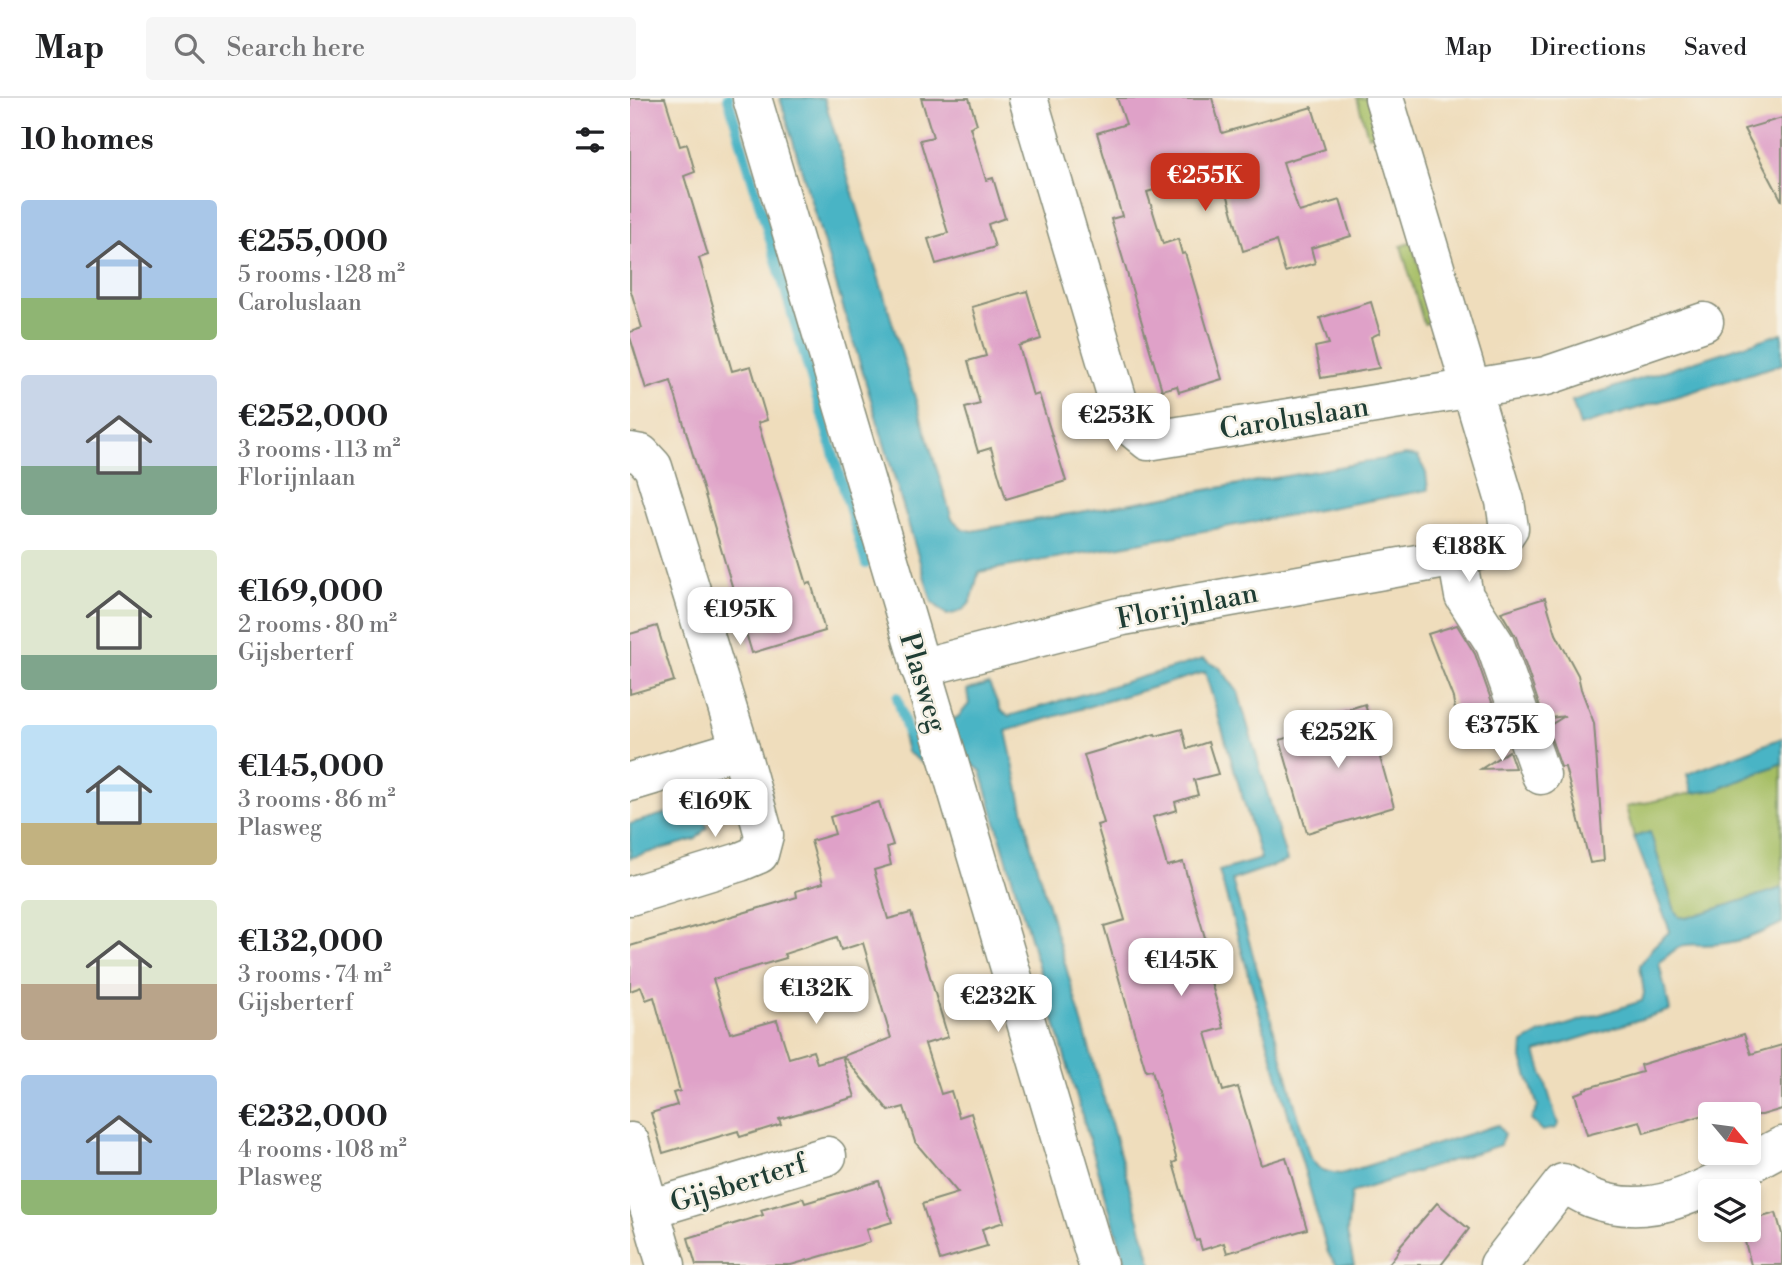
<!DOCTYPE html>
<meta charset="utf-8">
<style>
body{margin:0;font-family:"Libre Bodoni",serif;background:#f6f6f6;color:#202124;height:100vh;display:flex;flex-direction:column;font-size:26px;white-space:nowrap}
*{box-sizing:border-box;margin:0}
p{font-size:23px;color:#757577}
.icon{flex:none;width:38px;height:38px;fill:none;stroke:currentColor;stroke-width:2;stroke-linecap:round;stroke-linejoin:round}
.map{position:relative;flex:1;overflow:hidden}
.details{display:flex;flex-direction:column;background:#fff;width:630px}
.details>*{flex:none}
.needle{width:46px;rotate:119deg}
.controls{position:absolute;left:1068px;top:1004px;display:grid;gap:14px}
.controls a{display:grid;place-items:center;width:63px;height:63px;border-radius:7px;background:#fff;box-shadow:0 4px 10px #0003;font-size:35px}
.price{position:absolute;translate:-50% -60px;padding:0 16px;border-radius:14px;background:#fff;color:#222;font-size:23px;line-height:46px;filter:drop-shadow(0 2px 4px #0008)}
.price::after{content:'';position:absolute;left:50%;top:42px;width:21px;height:16px;margin-left:-10px;background:inherit;clip-path:polygon(0 0,100% 0,50% 100%)}
.price.selected{background:#c8321e;color:#fff}
ul{padding:0;list-style:none}
li{display:flex;align-items:center;gap:21px;height:175px;padding:0 21px}
li span{display:grid;place-items:center;flex:none;width:196px;height:140px;border-radius:7px;color:#555}
li>.icon{margin-inline-start:auto}
span .icon{width:84px;height:84px;fill:#fffc;stroke-width:1}
li b{font-size:30px}
h2{display:flex;justify-content:space-between;align-items:center;height:84px;padding:0 21px;font-size:30px}
header{display:flex;align-items:center;gap:42px;box-sizing:border-box;height:98px;padding:0 35px;background:#fff;border-bottom:2px solid #e0e0e0}
header strong{font-size:33px}
nav{display:flex;gap:38px;margin-inline-start:auto;font-size:24px}
.search{width:490px;height:63px;background:#f6f6f6;display:flex;align-items:center;gap:18px;box-sizing:border-box;padding:0 24px;border-radius:7px;color:#757577;font-size:26px}
main{display:flex;flex:1;min-height:0}
.map>svg:first-child{display:block}
</style>
<header>
<strong>Map</strong>
<div class="search"><svg class="icon" aria-label="search" viewBox="0 0 24 24"><circle cx="10" cy="10" r="6"/><path d="M15 15l6 6"/></svg>Search here</div>
<nav><a>Map</a><a>Directions</a><a>Saved</a></nav>
</header>
<main>
<section class="details">
<h2>10 homes<svg class="icon" aria-label="filters" viewBox="0 0 24 24"><path d="M4 7h16M4 17h16"/><circle cx="9" cy="7" r="2"/><circle cx="15" cy="17" r="2"/></svg></h2>
<ul>
<li><span style="background:linear-gradient(#a9c7e8 70%,#8fb573 0)"><svg class="icon" aria-label="home" viewBox="0 0 24 24"><path d="M3 11l9-7 9 7M6 9v11h12V9"/></svg></span><div><b>€255,000</b><p>5 rooms · 128 m²</p><p>Caroluslaan</p></div></li>
<li><span style="background:linear-gradient(#c9d6e8 65%,#7fa58c 0)"><svg class="icon" aria-label="home" viewBox="0 0 24 24"><path d="M3 11l9-7 9 7M6 9v11h12V9"/></svg></span><div><b>€252,000</b><p>3 rooms · 113 m²</p><p>Florijnlaan</p></div></li>
<li><span style="background:linear-gradient(#dfe7d0 75%,#7fa58c 0)"><svg class="icon" aria-label="home" viewBox="0 0 24 24"><path d="M3 11l9-7 9 7M6 9v11h12V9"/></svg></span><div><b>€169,000</b><p>2 rooms · 80 m²</p><p>Gijsberterf</p></div></li>
<li><span style="background:linear-gradient(#bfe0f5 70%,#c2b280 0)"><svg class="icon" aria-label="home" viewBox="0 0 24 24"><path d="M3 11l9-7 9 7M6 9v11h12V9"/></svg></span><div><b>€145,000</b><p>3 rooms · 86 m²</p><p>Plasweg</p></div></li>
<li><span style="background:linear-gradient(#dfe7d0 60%,#b9a48a 0)"><svg class="icon" aria-label="home" viewBox="0 0 24 24"><path d="M3 11l9-7 9 7M6 9v11h12V9"/></svg></span><div><b>€132,000</b><p>3 rooms · 74 m²</p><p>Gijsberterf</p></div></li>
<li><span style="background:linear-gradient(#a9c7e8 75%,#8fb573 0)"><svg class="icon" aria-label="home" viewBox="0 0 24 24"><path d="M3 11l9-7 9 7M6 9v11h12V9"/></svg></span><div><b>€232,000</b><p>4 rooms · 108 m²</p><p>Plasweg</p></div></li>
</ul>
</section>
<div class="map">
<svg width="1152" height="1167" viewBox="0 0 1152 1167">
<rect width="100%" height="100%" fill="#f7f3e8"/>
<filter id="ink" filterUnits="userSpaceOnUse"><feTurbulence type="fractalNoise" baseFrequency=".0143" numOctaves="2"/><feDisplacementMap in="SourceGraphic" scale="14" xChannelSelector="R" yChannelSelector="G"/><feConvolveMatrix kernelMatrix="1 2 1 2 8 2 1 2 1" color-interpolation-filters="sRGB"/></filter>
<filter id="wash" filterUnits="userSpaceOnUse"><feTurbulence type="fractalNoise" baseFrequency=".00686" numOctaves="4" result="noise"/><feDisplacementMap in="SourceGraphic" scale="28" xChannelSelector="R" yChannelSelector="G"/><feGaussianBlur stdDeviation="1.57" result="paint"/><feColorMatrix in="noise" values="0 0 0 0 0 0 0 0 0 0 0 0 0 0 0 0 0 1.4 0 .05"/><feComposite in="paint" operator="in"/></filter>
<g filter="url(#wash)">
<rect width="100%" height="100%" fill="#efddbc"/>
<g fill="#a5be64" stroke="#627e4c" stroke-width="2">
<path d="M 727,0 L 739,0 L 749,34 L 738,38 Z"/>
<path d="M 782,144 L 805,223 L 794,226 L 771,148 Z"/>
<path d="M 1152,665 L 1152,790 L 1057,820 L 1049,819 L 1045,813 L 1020,734 L 1004,739 L 996,709 L 1062,695 L 1087,692 Z"/>
</g>
<g fill="#48b4c5" stroke="#34787c" stroke-width="2">
<path d="M 150,0 L 194,0 L 322,421 L 333,431 L 342,433 L 776,357 L 788,359 L 796,375 L 798,392 L 349,474 C 341,496 347,512 317,517 L 302,504 Z"/>
<path d="M 1152,235 L 1152,266 L 950,328 L 942,303 Z"/>
<path d="M 573,561 L 590,570 L 608,594 L 657,763 L 602,782 L 679,1057 C 687,1072 694,1074 711,1076 L 868,1027 L 874,1036 L 870,1047 L 721,1095 L 717,1135 L 724,1167 L 707,1167 L 698,1155 L 589,773 L 631,761 L 575,574 L 376,633 L 401,748 L 522,1167 L 496,1167 L 351,673 L 342,666 L 302,672 L 277,654 L 273,638 L 283,634 L 291,637 L 328,619 L 339,606 L 337,592 L 359,586 L 371,613 L 379,618 Z"/>
<path d="M 1152,640 L 1152,665 L 1087,692 L 1062,695 L 1057,676 Z"/>
<path d="M 57,709 L 71,713 L 77,729 L 66,741 L 0,760 L 0,726 Z"/>
<path d="M 1020,734 L 1045,813 L 1049,819 L 1057,820 L 1152,790 L 1152,825 C 1132,835 1112,844 1089,846 C 1054,850 1060,837 1029,865 L 1040,912 L 906,954 L 928,1026 L 926,1030 L 912,1033 L 901,1022 L 908,1009 L 892,961 L 893,945 L 911,935 L 1012,903 L 1014,895 L 1010,867 L 1023,849 L 1040,833 L 1004,739 Z"/>
</g>
<g fill="none" stroke-linecap="round" stroke-linejoin="round">
<g stroke="#48b4c5" stroke-width="10">
<path d="M 98,0 L 236,466"/>
<path d="M 267,599 L 278,636"/>
</g>
</g>
<g id="blocks">
<g fill="#dfa1c8">
<path d="M 0,0 L 35,0 L 50,48 L 57,46 L 65,74 L 54,78 L 78,157 L 69,160 L 102,273 L 121,268 L 137,322 L 128,325 L 177,486 L 181,485 L 195,533 L 122,555 L 41,283 L 16,291 L 0,239 L 0,234 L 12,230 L 0,190 Z"/>
<path d="M 291,0 L 339,0 L 347,26 L 340,29 L 356,82 L 363,80 L 375,120 L 358,126 L 365,149 L 306,166 L 298,141 L 318,135 L 290,42 L 303,39 Z"/>
<path d="M 487,0 L 582,0 L 592,35 L 682,9 L 695,51 L 653,64 L 669,114 L 710,102 L 721,138 L 681,150 L 685,165 L 655,174 L 646,143 L 613,153 L 591,73 L 517,94 L 533,146 L 548,141 L 552,156 L 555,155 L 592,281 L 549,294 L 547,288 L 532,292 L 481,121 L 492,118 L 467,35 L 496,26 Z"/>
<path d="M 1152,20 L 1152,103 L 1114,31 Z"/>
<path d="M 397,193 L 411,241 L 389,248 L 403,298 L 409,296 L 436,383 L 376,401 L 361,350 L 348,354 L 335,310 L 350,306 L 338,263 L 356,258 L 342,209 Z"/>
<path d="M 741,204 L 750,235 L 741,239 L 749,270 L 691,280 L 685,249 L 699,246 L 690,220 Z"/>
<path d="M 915,500 L 926,536 L 948,577 L 951,591 L 964,625 L 974,763 L 960,765 L 935,669 L 931,669 L 917,629 L 935,618 L 914,621 L 886,539 L 871,514 Z"/>
<path d="M 827,527 L 845,556 L 870,627 L 829,634 L 823,600 L 798,536 Z"/>
<path d="M 27,528 L 44,583 L 0,596 L 0,536 Z"/>
<path d="M 735,606 L 764,709 L 677,735 L 650,642 L 693,629 L 690,620 Z"/>
<path d="M 552,631 L 557,651 L 578,644 L 588,676 L 564,682 L 568,697 L 545,704 L 547,712 L 523,719 L 537,768 L 553,764 L 576,843 L 562,847 L 579,877 L 594,930 L 576,935 L 593,993 L 608,989 L 631,1067 L 656,1059 L 677,1131 L 597,1155 L 594,1145 L 572,1152 L 569,1142 L 566,1143 L 543,1065 L 547,1063 L 522,972 L 516,973 L 504,933 L 474,828 L 495,822 L 467,727 L 474,725 L 454,657 L 525,636 L 526,638 Z"/>
<path d="M 879,653 L 885,670 L 851,671 Z"/>
<path d="M 249,704 L 263,747 L 257,749 L 261,767 L 244,772 L 258,821 L 281,815 L 318,939 L 295,946 L 311,996 L 321,993 L 329,1019 L 341,1015 L 374,1124 L 352,1131 L 357,1148 L 310,1162 L 292,1106 L 328,1095 L 285,1044 L 274,1009 L 259,1013 L 213,958 L 261,940 L 233,845 L 211,852 L 207,839 L 154,856 L 156,860 L 83,881 L 100,935 L 147,922 L 159,960 L 183,953 L 187,965 L 212,958 L 225,999 L 149,1021 L 151,1026 L 110,1039 L 108,1033 L 33,1055 L 21,1015 L 47,1007 L 43,995 L 50,993 L 24,899 L 16,902 L 11,889 L 0,893 L 0,848 L 167,799 L 166,793 L 193,785 L 181,743 L 205,736 L 200,719 Z"/>
<path d="M 1114,936 L 1121,956 L 1152,947 L 1152,1011 L 1132,1017 L 1074,1017 L 1014,1035 L 1010,1023 L 957,1037 L 945,996 L 954,993 L 954,991 L 1012,974 L 1010,967 Z"/>
<path d="M 249,1083 L 262,1124 L 236,1132 L 240,1144 L 161,1167 L 66,1167 L 58,1140 L 133,1117 L 131,1112 L 173,1100 L 175,1105 Z"/>
<path d="M 807,1105 L 839,1131 L 811,1167 L 758,1167 L 770,1151 L 768,1150 Z"/>
<path d="M 1146,1115 L 1152,1136 L 1152,1167 L 1121,1167 L 1112,1132 L 1118,1132 L 1118,1123 Z"/>
</g>
</g>
</g>
<g filter="url(#ink)">
<use href="#blocks" fill-opacity="0" stroke="#878d78" stroke-width="2"/>
<g fill="none" stroke-linecap="round" stroke-linejoin="round">
<defs>
<g id="minor">
<path d="M 122,0 L 468,1167"/>
<path d="M 398,0 L 494,323 L 518,343 L 916,278 L 1074,224"/>
<path d="M 0,354 L 11,356 L 23,369 L 110,651 L 0,684"/>
<path d="M 827,459 L 834,498 L 865,546 L 911,677"/>
<path d="M 290,570 L 493,518 L 827,459 L 867,448 L 879,430 L 875,403 L 754,0"/>
<path d="M 0,798 L 110,764 L 129,756 L 134,737 L 110,651"/>
<path d="M 0,1044 L 36,1167"/>
<path d="M 20,1111 L 197,1058"/>
<path d="M 869,1167 L 933,1085 C 942,1090 952,1096 961,1100 C 1034,1128 1092,1078 1152,1048"/>
</g>
</defs>
<use href="#minor" stroke="#878d78" stroke-width="41"/>
<use href="#minor" stroke="#fff" stroke-width="38"/>
</g>
</g>
<g text-anchor="middle" stroke-width="5" stroke-linejoin="round" paint-order="stroke">
<g font-size="28" fill="#1f3d34" stroke="#f7f3e8">
<text transform="translate(664 319) rotate(-9)" y="10">Caroluslaan</text>
<text transform="translate(557 507) rotate(-11)" y="10">Florijnlaan</text>
<text transform="translate(294 584) rotate(73)" y="10">Plasweg</text>
<text transform="translate(108 1084) rotate(-17)" y="10">Gijsberterf</text>
</g>
</g>
</svg>
<div class="controls">
<a><svg class="needle" viewBox="-14 -14 28 28"><path d="M0-13l5 13h-10z" fill="#e53935"/><path d="M0 13l5-13h-10z" fill="#757577"/></svg></a>
<a><svg class="icon" aria-label="layers" viewBox="0 0 24 24"><path d="M12 4l9 5-9 5-9-5zM3 14l9 5 9-5"/></svg></a>
</div>
<b class="price selected" style="left:575px;top:115px">€255K</b>
<b class="price" style="left:486px;top:355px">€253K</b>
<b class="price" style="left:839px;top:486px">€188K</b>
<b class="price" style="left:110px;top:549px">€195K</b>
<b class="price" style="left:872px;top:665px">€375K</b>
<b class="price" style="left:708px;top:672px">€252K</b>
<b class="price" style="left:85px;top:741px">€169K</b>
<b class="price" style="left:551px;top:900px">€145K</b>
<b class="price" style="left:186px;top:928px">€132K</b>
<b class="price" style="left:368px;top:936px">€232K</b>
</div>
</main>
